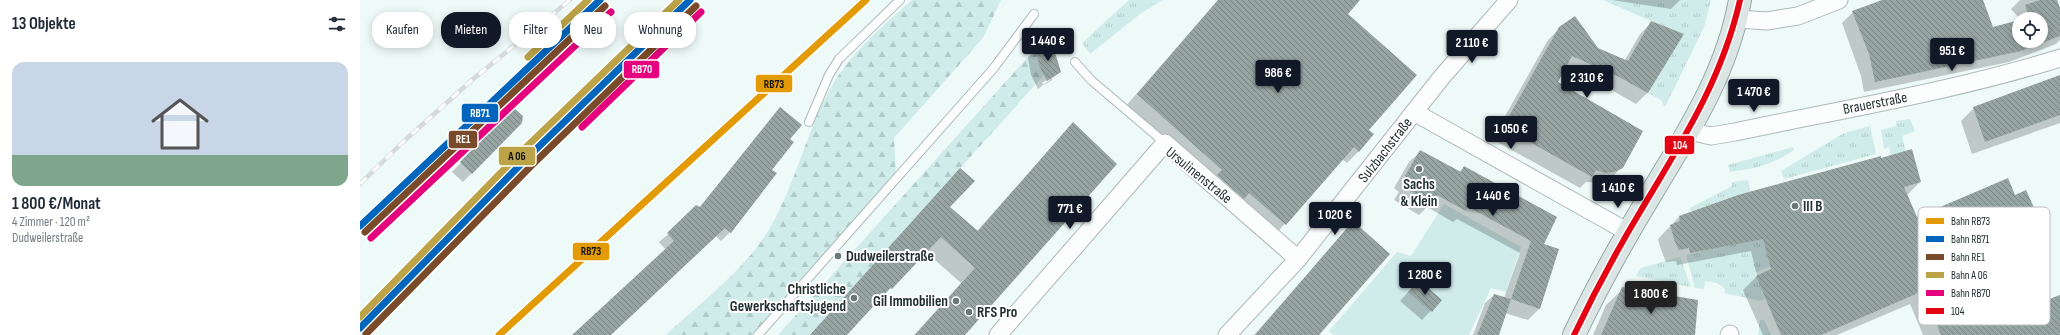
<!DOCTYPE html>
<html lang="de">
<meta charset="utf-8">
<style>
body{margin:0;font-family:"Sofia Sans Condensed",sans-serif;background:#f6f6f7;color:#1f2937;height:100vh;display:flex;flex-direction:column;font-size:15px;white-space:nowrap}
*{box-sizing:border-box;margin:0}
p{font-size:13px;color:#747a83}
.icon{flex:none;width:22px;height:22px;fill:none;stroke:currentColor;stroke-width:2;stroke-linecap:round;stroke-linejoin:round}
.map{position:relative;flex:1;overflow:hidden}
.details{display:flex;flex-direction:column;background:#fff;width:360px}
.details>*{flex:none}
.top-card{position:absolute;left:12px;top:12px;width:380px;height:36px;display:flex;gap:8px}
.controls{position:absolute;left:1652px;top:12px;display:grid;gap:8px}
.controls a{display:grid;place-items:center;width:36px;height:36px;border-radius:50%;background:#fff;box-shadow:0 2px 10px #0003;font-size:20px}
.price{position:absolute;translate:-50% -34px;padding:0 9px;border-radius:4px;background:#111827;color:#fff;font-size:13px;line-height:26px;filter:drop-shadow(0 1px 2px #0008)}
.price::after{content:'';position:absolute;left:50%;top:24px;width:12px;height:9px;margin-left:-6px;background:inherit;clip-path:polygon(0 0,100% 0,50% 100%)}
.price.on{background:#222;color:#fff}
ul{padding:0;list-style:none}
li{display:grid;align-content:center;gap:8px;height:212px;padding:0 12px}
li+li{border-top:1px solid #e0e1e3}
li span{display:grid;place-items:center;height:124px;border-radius:12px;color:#555}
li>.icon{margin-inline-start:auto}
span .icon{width:72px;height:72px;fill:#fffc;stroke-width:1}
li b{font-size:17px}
h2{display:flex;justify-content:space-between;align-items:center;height:48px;padding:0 12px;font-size:17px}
.chip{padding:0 14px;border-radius:16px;background:#fff;box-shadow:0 2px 10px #0003;font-size:14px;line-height:36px}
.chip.on{background:#111827;color:#fff}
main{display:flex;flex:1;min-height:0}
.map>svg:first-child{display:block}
</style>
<main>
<section class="details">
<h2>13 Objekte<svg class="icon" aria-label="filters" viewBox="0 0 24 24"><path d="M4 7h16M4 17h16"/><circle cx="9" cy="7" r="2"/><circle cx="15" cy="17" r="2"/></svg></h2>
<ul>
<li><span style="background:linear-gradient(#c9d6e8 75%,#7fa58c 0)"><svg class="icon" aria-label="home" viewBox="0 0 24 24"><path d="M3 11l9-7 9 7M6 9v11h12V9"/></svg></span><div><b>1 800 €/Monat</b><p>4 Zimmer · 120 m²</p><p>Dudweilerstraße</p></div></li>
</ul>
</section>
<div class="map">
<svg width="1700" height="335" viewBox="0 0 1700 335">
<defs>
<pattern id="grass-tufts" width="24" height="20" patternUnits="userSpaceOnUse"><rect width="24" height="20" fill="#cfecea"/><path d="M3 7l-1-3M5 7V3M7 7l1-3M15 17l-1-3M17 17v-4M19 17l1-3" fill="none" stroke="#b1cbc9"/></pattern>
<pattern id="forest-firs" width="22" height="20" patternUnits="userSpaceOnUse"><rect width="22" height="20" fill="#cfecea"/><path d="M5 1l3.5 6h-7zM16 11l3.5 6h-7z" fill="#b1cbc9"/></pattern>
<pattern id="building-back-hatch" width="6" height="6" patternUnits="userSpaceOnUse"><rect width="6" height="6" fill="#96a4a2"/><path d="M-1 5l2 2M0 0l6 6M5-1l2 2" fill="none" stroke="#7a8684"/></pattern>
</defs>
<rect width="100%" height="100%" fill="#eefaf8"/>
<g fill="url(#grass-tufts)">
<path d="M 769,0 L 802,0 L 780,14 L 730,54 L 722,43 Z"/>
<path d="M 1243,0 L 1351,0 L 1344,27 L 1305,107 L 1301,100 L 1288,93 L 1323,35 Z"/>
<path d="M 1550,119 L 1555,131 L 1542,136 L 1546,151 L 1531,155 L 1529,147 L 1524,149 L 1521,130 L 1536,126 L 1536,121 Z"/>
<path d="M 1510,126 L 1516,154 L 1424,179 L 1421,171 L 1484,133 Z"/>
<path d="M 1433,147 L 1434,150 C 1412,165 1396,168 1370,172 L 1368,165 Z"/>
<path d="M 1388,180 L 1392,198 L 1380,201 L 1378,195 L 1331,212 L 1330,208 L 1372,186 L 1372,182 Z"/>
<path d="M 1403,236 L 1411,266 L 1395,273 L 1405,299 L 1400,301 L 1364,293 L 1365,289 L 1357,283 L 1345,281 L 1344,289 L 1335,288 L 1326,255 Z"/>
<path d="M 1320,257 L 1331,287 L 1276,276 L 1281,268 Z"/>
<path d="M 1400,320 L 1404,320 L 1411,335 L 1398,335 Z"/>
</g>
<g fill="url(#forest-firs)">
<path d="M 552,0 L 641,0 L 623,38 L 534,138 L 536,178 L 398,335 L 306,335 C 338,305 377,276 403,239 C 435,191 444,134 473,84 C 492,52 524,25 552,0 Z"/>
<path d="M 676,48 L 679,66 L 684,75 L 450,335 L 418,335 Z"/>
</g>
<path fill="#cfecea" d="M 1084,204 L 1161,247 L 1146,292 L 1131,288 L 1109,335 L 974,335 L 969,331 L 1037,252 L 1051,256 Z"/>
<g fill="#0003" fill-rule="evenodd">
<path d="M 858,0 L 983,0 L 986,14 L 1008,130 L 999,151 L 987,163 L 982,159 L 914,236 L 765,107 Z"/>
<path d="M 1252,0 L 1320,0 L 1311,9 Z"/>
<path d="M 1525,0 L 1622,0 L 1632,28 L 1659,21 L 1659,41 L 1681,41 L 1681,19 L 1660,19 L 1651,9 L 1660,0 L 1696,0 L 1700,13 L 1700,40 L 1696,44 L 1649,62 L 1504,92 L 1501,76 L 1482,23 L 1493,12 Z"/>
<path d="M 1292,22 L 1288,92 L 1276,104 L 1248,88 L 1204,69 L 1196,83 L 1262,167 L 1250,179 L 1242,183 L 1226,182 L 1220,188 L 1132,139 L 1188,40 L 1200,28 L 1237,49 L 1265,60 L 1280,34 Z"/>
<path d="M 676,49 L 700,72 L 678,89 L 671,75 L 668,58 ZM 692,77 L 692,80 L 684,85 L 682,83 Z"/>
<path d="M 1700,76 L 1700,123 L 1612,154 L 1601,121 L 1614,108 Z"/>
<path d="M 420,108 L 429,139 L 370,232 L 361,241 L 356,236 L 250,335 L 215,335 L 306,250 L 299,242 L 339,208 Z"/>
<path d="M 145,117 L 112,173 L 103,182 L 92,172 Z"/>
<path d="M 713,123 L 604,335 L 554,335 L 601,283 L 566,252 L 485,335 L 450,335 L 586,184 L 589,208 L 617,231 Z"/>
<path d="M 1061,151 L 1099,172 L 1104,167 L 1182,244 L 1179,309 L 1168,320 L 1145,313 L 1138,335 L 1113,335 L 1125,303 L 1134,295 L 1144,298 L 1160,253 L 1097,219 L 1093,222 L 1067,207 L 1059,215 L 1034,200 L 1039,192 L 1034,188 L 1049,162 Z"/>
<path d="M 1521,159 L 1560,182 L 1547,195 L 1556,218 L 1654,196 L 1679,223 L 1666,236 L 1581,272 L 1591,298 L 1663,310 L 1700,297 L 1700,335 L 1563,335 L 1550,304 L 1477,335 L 1403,335 L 1383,290 L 1397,276 L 1391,251 L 1317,265 L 1316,261 L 1306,262 L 1300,247 L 1298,239 L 1319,217 Z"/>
<path d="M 993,223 L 959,333 L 961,335 L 894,335 Z"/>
<path d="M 1263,289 L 1334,335 L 1233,335 L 1246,305 Z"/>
<path d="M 1050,290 L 1081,300 L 1062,320 L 1040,301 Z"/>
</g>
<g fill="url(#building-back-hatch)">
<path d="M 858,0 L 1000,0 L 988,14 L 1057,75 L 1009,130 L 1014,134 L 999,152 L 994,147 L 926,225 L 889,193 L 884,199 L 857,175 L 862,170 L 777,94 Z"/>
<path d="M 1522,0 L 1623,0 L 1633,27 L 1659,20 L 1659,41 L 1681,41 L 1681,19 L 1663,19 L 1669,17 L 1665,5 L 1680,0 L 1697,0 L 1700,8 L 1700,36 L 1661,51 L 1515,82 L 1509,54 L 1492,11 Z"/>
<path d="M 1215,16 L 1238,48 L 1268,61 L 1291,21 L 1324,34 L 1288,93 L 1259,77 L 1212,56 L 1198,82 L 1283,131 L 1263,168 L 1254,172 L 1245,173 L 1236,170 L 1232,177 L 1143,127 L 1199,27 Z"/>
<path d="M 693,46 L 701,72 L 687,81 L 679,66 L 676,48 Z"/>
<path d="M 1700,75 L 1700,115 L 1625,142 L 1613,107 Z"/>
<path d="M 153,107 L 163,116 L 162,123 L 112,174 L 100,162 Z"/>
<path d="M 420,107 L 442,125 L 430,139 L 434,142 L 412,170 L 417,173 L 371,233 L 365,228 L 251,335 L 212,335 L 314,241 L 307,233 L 336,205 L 340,207 Z"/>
<path d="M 713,122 L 757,164 L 605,335 L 555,335 L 615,268 L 581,237 L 532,289 L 530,288 L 487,335 L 450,335 L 600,168 L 615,181 L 590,207 L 618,231 Z"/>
<path d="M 1552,149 L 1561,182 L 1544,187 L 1557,217 L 1648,178 L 1655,195 L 1666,190 L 1681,223 L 1580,266 L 1592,296 L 1641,269 L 1663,309 L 1700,295 L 1700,335 L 1581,335 L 1563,291 L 1461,335 L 1421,335 L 1396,276 L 1411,269 L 1403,239 L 1330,253 L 1329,248 L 1319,250 L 1315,242 L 1310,225 L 1320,221 L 1319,216 L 1378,195 L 1521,156 L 1521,158 Z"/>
<path d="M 1060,150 L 1101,172 L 1104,166 L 1197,217 L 1184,244 L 1199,249 L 1180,309 L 1151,299 L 1171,241 L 1108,207 L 1106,211 L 1077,195 L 1072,204 L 1045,188 L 1050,180 L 1045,176 Z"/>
<path d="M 993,221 L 1030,254 L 959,335 L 895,335 Z"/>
<path d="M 1059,280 L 1082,300 L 1072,312 L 1048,292 Z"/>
<path d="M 1262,287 L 1338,300 L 1335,335 L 1241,335 Z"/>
<path d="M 1134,294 L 1151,299 L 1139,335 L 1117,335 Z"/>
</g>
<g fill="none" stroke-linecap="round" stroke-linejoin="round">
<defs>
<g id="service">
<path d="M 715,62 L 731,80 L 805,143"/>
<path d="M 449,122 L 469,75 L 479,59 L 540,0"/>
<path d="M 398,335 L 633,69 L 674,14"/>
</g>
<g id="minor">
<path d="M 1377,19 L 1407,21 L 1438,16 L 1479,0"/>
<path d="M 1054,112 L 1268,232"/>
<path d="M 1329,131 L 1351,136 L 1375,132 C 1484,109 1594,91 1700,58"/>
<path d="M 638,335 L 805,143 L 938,259"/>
<path d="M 867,335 L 938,259 L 1081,78 L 1149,0"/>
<path d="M 1369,335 L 1370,334"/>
</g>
<path id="primary" d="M 1214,335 C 1237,287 1263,240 1291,194 C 1328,132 1367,73 1380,0"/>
</defs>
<use href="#service" stroke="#adb9b8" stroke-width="10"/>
<use href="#minor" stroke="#adb9b8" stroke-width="19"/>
<use href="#primary" stroke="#93a8a7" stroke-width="24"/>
<use href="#service" stroke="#fcfefe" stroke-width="8"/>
<use href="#minor" stroke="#fcfefe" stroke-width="17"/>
<use href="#primary" stroke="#dbe6e4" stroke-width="22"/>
<defs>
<path id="rail" d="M 0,184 L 43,142 L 112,80 L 210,0"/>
</defs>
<use href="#rail" stroke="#d6dbd9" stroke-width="4.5"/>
<use href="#rail" stroke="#fff" stroke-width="3" stroke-dasharray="9" stroke-linecap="butt"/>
<defs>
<path id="bus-1" d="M 1214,335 C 1234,293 1256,252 1280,212 C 1321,143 1362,80 1380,0"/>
</defs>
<use href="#bus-1" stroke="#fff" stroke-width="9"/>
<use href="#bus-1" stroke="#e30513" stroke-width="6"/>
<defs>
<path id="rail-1" d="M 139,335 L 506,0"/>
<g id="rail-2">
<path d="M 0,226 L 240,0"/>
<path d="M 0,328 L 165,160 L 330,0"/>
</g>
<g id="rail-3">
<path d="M 5,232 L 245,6"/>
<path d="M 6,334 L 171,166 L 336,6"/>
</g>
<g id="rail-4">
<path d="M 168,57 L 228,0"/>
<path d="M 0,317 L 159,154 L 319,0"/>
</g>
<g id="rail-5">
<path d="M 222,127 L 341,12"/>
<path d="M 11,238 L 251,12"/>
</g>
</defs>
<use href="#rail-1" stroke="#fff" stroke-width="10"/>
<use href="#rail-2" stroke="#fff" stroke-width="10"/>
<use href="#rail-3" stroke="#fff" stroke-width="10"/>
<use href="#rail-4" stroke="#fff" stroke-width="10"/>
<use href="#rail-5" stroke="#fff" stroke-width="10"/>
<use href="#rail-1" stroke="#e29a05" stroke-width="7"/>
<use href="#rail-2" stroke="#0065bd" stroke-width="7"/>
<use href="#rail-3" stroke="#7a4b2a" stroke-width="7"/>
<use href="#rail-4" stroke="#bca347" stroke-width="7"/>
<use href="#rail-5" stroke="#e5007d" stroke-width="7"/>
</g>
<g fill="#697775" stroke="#fff" stroke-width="1.5">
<circle cx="1059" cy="169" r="4"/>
<circle cx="1435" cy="206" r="4"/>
<circle cx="478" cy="256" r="4"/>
<circle cx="494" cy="298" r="4"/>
<circle cx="596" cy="301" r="4"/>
<circle cx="609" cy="312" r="4"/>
</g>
<g text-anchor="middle" stroke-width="4" stroke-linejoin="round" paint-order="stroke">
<g font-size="15" fill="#21302e" stroke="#fff">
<text transform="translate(1515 103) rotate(-11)" y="5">Brauerstraße</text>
<text transform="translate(1025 150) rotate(-52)" y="5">Sulzbachstraße</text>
<text transform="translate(839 175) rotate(39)" y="5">Ursulinenstraße</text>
</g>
<g font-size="15" font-weight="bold" fill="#21302e" stroke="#fff" text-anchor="start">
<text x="1059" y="189" text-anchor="middle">Sachs<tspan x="1059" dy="17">&amp; Klein</tspan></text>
<text x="1443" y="211">III B</text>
<text x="486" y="261">Dudweilerstraße</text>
<text x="486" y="294" text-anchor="end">Christliche<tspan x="486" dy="17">Gewerkschaftsjugend</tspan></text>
<text x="588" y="306" text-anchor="end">Gil Immobilien</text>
<text x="617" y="317">RFS Pro</text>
</g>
</g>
<rect x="1558" y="207" width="132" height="118" rx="6" fill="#fff" stroke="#bcc1c0" stroke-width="1"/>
<rect x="1566" y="218" width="18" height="6" fill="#e29a05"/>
<rect x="1566" y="236" width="18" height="6" fill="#0065bd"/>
<rect x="1566" y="254" width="18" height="6" fill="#7a4b2a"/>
<rect x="1566" y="272" width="18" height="6" fill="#bca347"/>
<rect x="1566" y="290" width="18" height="6" fill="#e5007d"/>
<rect x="1566" y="308" width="18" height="6" fill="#e30513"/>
<g font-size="11" fill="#21302e">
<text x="1591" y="225">Bahn RB73</text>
<text x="1591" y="243">Bahn RB71</text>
<text x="1591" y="261">Bahn RE1</text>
<text x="1591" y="279">Bahn A 06</text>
<text x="1591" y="297">Bahn RB70</text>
<text x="1591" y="315">104</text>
</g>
<g stroke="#fff" stroke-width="1.5">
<rect x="263" y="60" width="37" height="19" rx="4" fill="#e5007d"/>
<rect x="395" y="74" width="38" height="19" rx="4" fill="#e29a05"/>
<rect x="101" y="103" width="38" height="20" rx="4" fill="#0065bd"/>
<rect x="88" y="130" width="30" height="19" rx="4" fill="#7a4b2a"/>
<rect x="1304" y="135" width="31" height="20" rx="4" fill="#e30513"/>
<rect x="138" y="146" width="38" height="20" rx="4" fill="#bca347"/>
<rect x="212" y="242" width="38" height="19" rx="4" fill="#e29a05"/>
</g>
<g font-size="11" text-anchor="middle" font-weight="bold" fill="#fff">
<text x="282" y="73">RB70</text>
<text x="120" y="117">RB71</text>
<text x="103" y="143">RE1</text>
<text x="1320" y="149">104</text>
</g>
<g font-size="11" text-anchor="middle" font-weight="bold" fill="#111">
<text x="414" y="88">RB73</text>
<text x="157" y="160">A 06</text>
<text x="231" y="255">RB73</text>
</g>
</svg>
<div class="controls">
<a><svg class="icon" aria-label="locate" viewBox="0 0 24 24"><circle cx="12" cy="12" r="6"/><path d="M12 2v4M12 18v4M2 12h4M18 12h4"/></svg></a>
</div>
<b class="price" style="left:688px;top:62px">1 440 €</b>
<b class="price" style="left:1112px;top:64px">2 110 €</b>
<b class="price" style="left:1592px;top:72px">951 €</b>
<b class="price" style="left:918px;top:94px">986 €</b>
<b class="price" style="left:1227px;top:99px">2 310 €</b>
<b class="price" style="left:1394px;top:113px">1 470 €</b>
<b class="price" style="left:1151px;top:150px">1 050 €</b>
<b class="price" style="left:1258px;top:209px">1 410 €</b>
<b class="price" style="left:1133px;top:217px">1 440 €</b>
<b class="price" style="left:710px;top:230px">771 €</b>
<b class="price" style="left:975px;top:236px">1 020 €</b>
<b class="price" style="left:1065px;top:296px">1 280 €</b>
<b class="price on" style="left:1291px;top:315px">1 800 €</b>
<div class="top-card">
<a class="chip">Kaufen</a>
<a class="chip on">Mieten</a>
<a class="chip">Filter</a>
<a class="chip">Neu</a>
<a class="chip">Wohnung</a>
</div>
</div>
</main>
